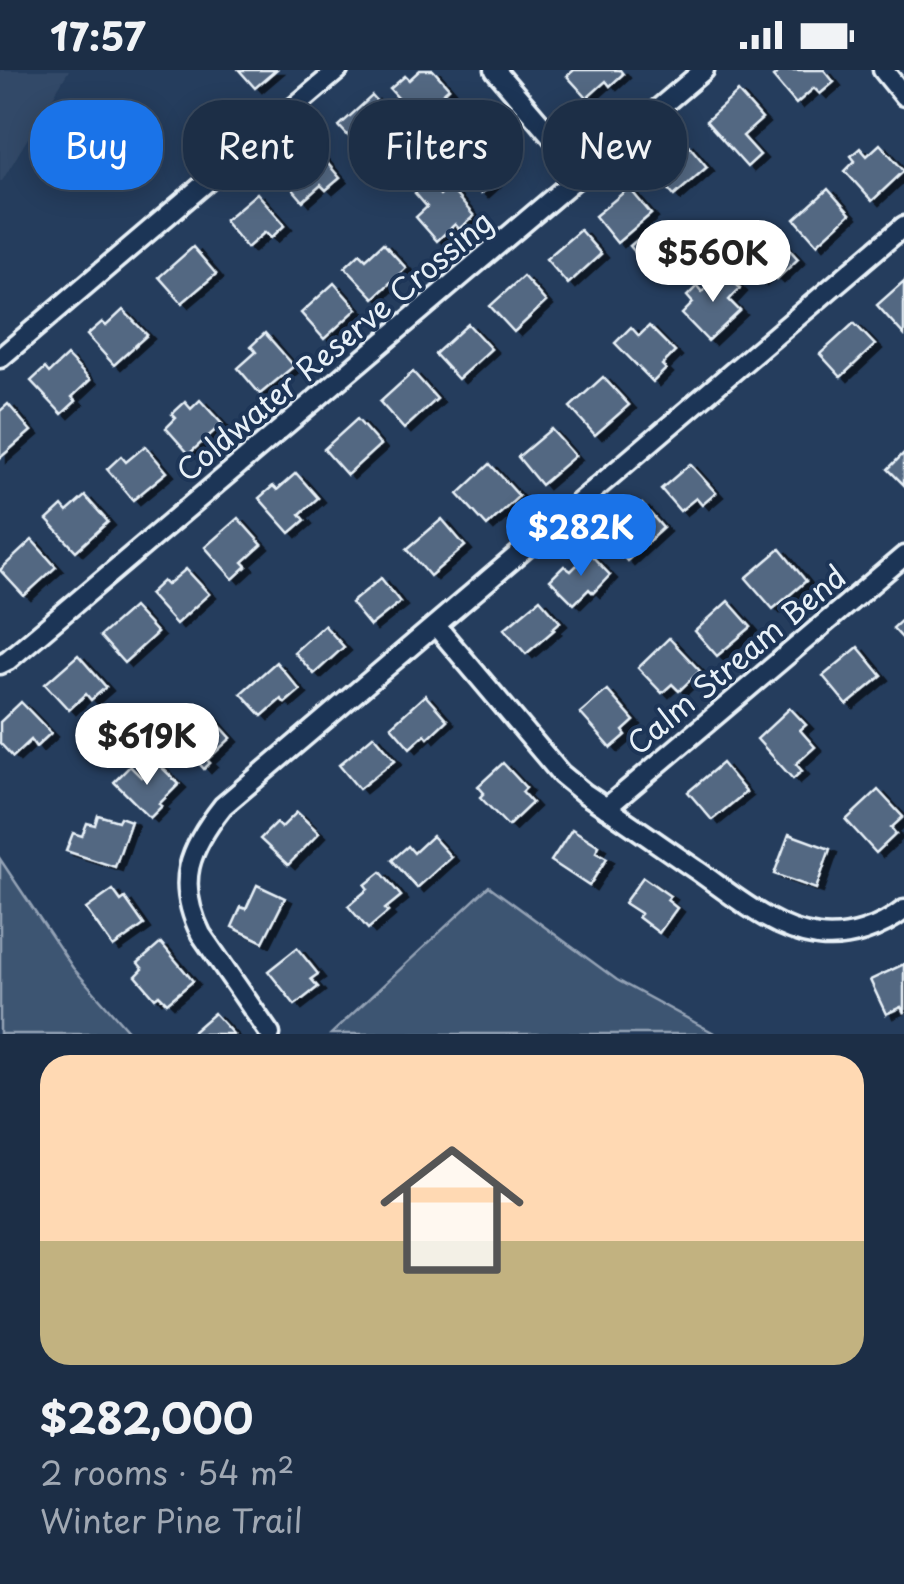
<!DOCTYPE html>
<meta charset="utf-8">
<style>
body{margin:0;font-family:"Playpen Sans",sans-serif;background:#293a51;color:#f1f3f6;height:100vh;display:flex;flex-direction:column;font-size:38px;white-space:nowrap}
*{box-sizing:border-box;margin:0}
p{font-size:32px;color:#a0a8b3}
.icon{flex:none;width:55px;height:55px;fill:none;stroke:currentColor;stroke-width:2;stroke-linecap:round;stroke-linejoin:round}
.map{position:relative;height:964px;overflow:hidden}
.panel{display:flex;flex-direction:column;background:#1c2e46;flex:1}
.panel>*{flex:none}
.banner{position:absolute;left:30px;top:30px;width:845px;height:90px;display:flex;gap:20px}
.price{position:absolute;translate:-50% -85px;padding:0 22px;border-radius:35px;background:#fff;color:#222;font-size:32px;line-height:65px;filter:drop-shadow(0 2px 5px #0008)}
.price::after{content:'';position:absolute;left:50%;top:60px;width:30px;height:22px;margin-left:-15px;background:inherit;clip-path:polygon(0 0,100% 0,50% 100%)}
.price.selected{background:#1a73e8;color:#fff}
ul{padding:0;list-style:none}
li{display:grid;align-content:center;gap:20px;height:530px;padding:0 40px}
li+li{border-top:2px solid #3a4a5f}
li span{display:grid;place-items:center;height:310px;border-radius:30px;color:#555}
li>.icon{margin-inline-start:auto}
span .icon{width:180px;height:180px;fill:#fffc;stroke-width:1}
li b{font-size:42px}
.pill{padding:0 35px;border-radius:40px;background:#1c2e46;box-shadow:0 5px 25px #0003,0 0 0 2px #3a4a5f;font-size:35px;line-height:90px}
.pill.selected{background:#1a73e8;color:#fff}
.status{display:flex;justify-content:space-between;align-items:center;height:70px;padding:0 50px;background:#1c2e46;direction:ltr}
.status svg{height:28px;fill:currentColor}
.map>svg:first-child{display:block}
</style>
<div class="status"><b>17:57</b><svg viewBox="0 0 49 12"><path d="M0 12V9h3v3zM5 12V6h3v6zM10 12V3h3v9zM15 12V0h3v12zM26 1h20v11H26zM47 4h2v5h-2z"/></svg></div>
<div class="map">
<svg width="904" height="964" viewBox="0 0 904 964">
<defs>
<filter id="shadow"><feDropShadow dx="7" dy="4" stdDeviation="0" flood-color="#0009"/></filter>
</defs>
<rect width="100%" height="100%" fill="#253d5d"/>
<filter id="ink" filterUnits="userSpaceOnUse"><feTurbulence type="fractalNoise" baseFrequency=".01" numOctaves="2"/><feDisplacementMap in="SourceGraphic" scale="20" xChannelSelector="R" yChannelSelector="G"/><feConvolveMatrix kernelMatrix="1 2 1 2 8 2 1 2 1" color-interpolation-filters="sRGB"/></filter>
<g filter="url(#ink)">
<path fill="#334a68" d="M 0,0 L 69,0 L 2,111 L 0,111 Z"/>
<g fill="#3e5472" stroke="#93a2b5" stroke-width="2.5">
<path d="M 0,789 L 73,898 L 131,964 L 0,964 Z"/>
<path d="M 489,816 L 617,910 L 716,964 L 331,964 Z"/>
</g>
<g fill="#536782" stroke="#e8f1f8" stroke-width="2.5" filter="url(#shadow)">
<path d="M 239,0 L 276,0 L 255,18 Z"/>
<path d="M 420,0 L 433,0 L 449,18 L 430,35 L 435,40 L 421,53 L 390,19 L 405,6 L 409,10 Z"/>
<path d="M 574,0 L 620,0 L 623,4 L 610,16 L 606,11 L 587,28 L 567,6 Z"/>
<path d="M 781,0 L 824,0 L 834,12 L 820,24 L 814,18 L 796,34 L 773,7 Z"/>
<path d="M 738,22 L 762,49 L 743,66 L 760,85 L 747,97 L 706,51 Z"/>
<path d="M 372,26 L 395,52 L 386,59 L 391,65 L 377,78 L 372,72 L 362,81 L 339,56 Z"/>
<path d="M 489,67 L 514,94 L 481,124 L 457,97 Z"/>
<path d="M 686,72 L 707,97 L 674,126 L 649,97 L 663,86 L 666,90 Z"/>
<path d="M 880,74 L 904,101 L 872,131 L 845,101 L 855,91 L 851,86 L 860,78 L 867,86 Z"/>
<path d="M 312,75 L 340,108 L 326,120 L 321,115 L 303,131 L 279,103 Z"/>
<path d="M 428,111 L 440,125 L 449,117 L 474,146 L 459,159 L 455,154 L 437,171 L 416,147 L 427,137 L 415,123 Z"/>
<path d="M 629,118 L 651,144 L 617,173 L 595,146 Z"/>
<path d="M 828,119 L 850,144 L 817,174 L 795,149 Z"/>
<path d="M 257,123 L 285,155 L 271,168 L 265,162 L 247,178 L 224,151 Z"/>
<path d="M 768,156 L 798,189 L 777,209 L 770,202 L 760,211 L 736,186 Z"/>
<path d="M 580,160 L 601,184 L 568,214 L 546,189 Z"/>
<path d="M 643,165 L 653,177 L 640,188 L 630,176 Z"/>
<path d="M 383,173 L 406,198 L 374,228 L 345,197 L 360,183 L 366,189 Z"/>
<path d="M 193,177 L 216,204 L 182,233 L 159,207 Z"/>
<path d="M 717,195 L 740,218 L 729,230 L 740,241 L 708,271 L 682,244 L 693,233 L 687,226 L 697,216 L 702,222 L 715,210 L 709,203 Z"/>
<path d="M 523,206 L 546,232 L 514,262 L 490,236 Z"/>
<path d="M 904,211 L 904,265 L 877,235 Z"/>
<path d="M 334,213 L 357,239 L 324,269 L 301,243 Z"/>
<path d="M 123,240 L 147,265 L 114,295 L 87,265 L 102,252 L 106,256 Z"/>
<path d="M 854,253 L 875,275 L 841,307 L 820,284 Z"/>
<path d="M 468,254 L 491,279 L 458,309 L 435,284 Z"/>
<path d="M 649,256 L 675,282 L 662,295 L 666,299 L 653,312 L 615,273 L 631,257 L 639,266 Z"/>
<path d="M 265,263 L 294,296 L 260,324 L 238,298 L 256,282 L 251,276 Z"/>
<path d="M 67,286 L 90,310 L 72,327 L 76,331 L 62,344 L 31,311 L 45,298 L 49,303 Z"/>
<path d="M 413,302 L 437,329 L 404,359 L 380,332 Z"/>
<path d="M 603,307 L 629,335 L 595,365 L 570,337 Z"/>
<path d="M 200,330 L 222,354 L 189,384 L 166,358 L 176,348 L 172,344 L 185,332 L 191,339 Z"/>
<path d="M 8,334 L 31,361 L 0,388 L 0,341 Z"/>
<path d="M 357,349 L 380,375 L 347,405 L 324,379 Z"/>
<path d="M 551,359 L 575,386 L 541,415 L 518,387 Z"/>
<path d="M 145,376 L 167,402 L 133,430 L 107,399 L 121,386 L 126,392 Z"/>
<path d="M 904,383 L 904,415 L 888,399 Z"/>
<path d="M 490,394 L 519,426 L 487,456 L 458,424 Z"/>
<path d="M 690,394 L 716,423 L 702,435 L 696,428 L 680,441 L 661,419 Z"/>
<path d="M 296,403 L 318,428 L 300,444 L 305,450 L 290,463 L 259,428 L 273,416 L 277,420 Z"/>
<path d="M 85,426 L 108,452 L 76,481 L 47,450 L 62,436 L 67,442 Z"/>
<path d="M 642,434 L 663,458 L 627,491 L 606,467 Z"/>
<path d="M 238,448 L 262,475 L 243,492 L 247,496 L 233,509 L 205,477 Z"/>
<path d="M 442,449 L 465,476 L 430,506 L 407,479 Z"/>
<path d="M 32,470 L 56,497 L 24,526 L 0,500 Z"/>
<path d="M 780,479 L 806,511 L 773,539 L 746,508 Z"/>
<path d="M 589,483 L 610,505 L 593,523 L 589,519 L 574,534 L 550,510 L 564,496 L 571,501 Z"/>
<path d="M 186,499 L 209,524 L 176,554 L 149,524 L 163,511 L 167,515 Z"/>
<path d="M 381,508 L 400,532 L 370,556 L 351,533 Z"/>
<path d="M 540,529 L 560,552 L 552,559 L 554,560 L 526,584 L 504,559 Z"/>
<path d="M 728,531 L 751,557 L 717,586 L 695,561 Z"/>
<path d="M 133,537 L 157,563 L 124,593 L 100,566 Z"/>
<path d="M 904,548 L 904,570 L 893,558 Z"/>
<path d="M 324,555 L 344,577 L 314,604 L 294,582 Z"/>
<path d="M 669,568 L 700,601 L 679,621 L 672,614 L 662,623 L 638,598 Z"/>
<path d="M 858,577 L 882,606 L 847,635 L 823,606 Z"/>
<path d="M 78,585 L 106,617 L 91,630 L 86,624 L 69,640 L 45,614 Z"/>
<path d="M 276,592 L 300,620 L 285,633 L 281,629 L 262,646 L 241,623 Z"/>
<path d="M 607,620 L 634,651 L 623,661 L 626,665 L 611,678 L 580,643 Z"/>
<path d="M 425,625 L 447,650 L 428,668 L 425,664 L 410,678 L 391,656 Z"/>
<path d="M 21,632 L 51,663 L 36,677 L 31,670 L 13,687 L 0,673 L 0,652 Z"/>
<path d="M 790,638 L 806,655 L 800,660 L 815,677 L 796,694 L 802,701 L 793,709 L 757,669 Z"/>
<path d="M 211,646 L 231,668 L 207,690 L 210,693 L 204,699 L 181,673 Z"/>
<path d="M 374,665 L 395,690 L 359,719 L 339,695 Z"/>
<path d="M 156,692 L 179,714 L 159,734 L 162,736 L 150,748 L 114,712 L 130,696 L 141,707 Z"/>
<path d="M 503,693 L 526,718 L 522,722 L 532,733 L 508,756 L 480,727 L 484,723 L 478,716 Z"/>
<path d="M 722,693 L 746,722 L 712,750 L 688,722 Z"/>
<path d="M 878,720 L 903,747 L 891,758 L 896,764 L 876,783 L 846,750 Z"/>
<path d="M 297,742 L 319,763 L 288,795 L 260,769 L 276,753 L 281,758 Z"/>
<path d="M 98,745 L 118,751 L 120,747 L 131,751 L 115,797 L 66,781 L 73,763 L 82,766 L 87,753 L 95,755 Z"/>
<path d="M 572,759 L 599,776 L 596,782 L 607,788 L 589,816 L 551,791 Z"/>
<path d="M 789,764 L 830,779 L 816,819 L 774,804 Z"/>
<path d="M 432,766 L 451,787 L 417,818 L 392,790 L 408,776 L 414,783 Z"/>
<path d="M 381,802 L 401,826 L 385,839 L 388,842 L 368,859 L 348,836 L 368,819 L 365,815 Z"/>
<path d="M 643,807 L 670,826 L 667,830 L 677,838 L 659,863 L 638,847 L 641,844 L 624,833 Z"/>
<path d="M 257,815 L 285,828 L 263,872 L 232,857 L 241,837 L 246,839 Z"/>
<path d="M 113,820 L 121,831 L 125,828 L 144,855 L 113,877 L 86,839 Z"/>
<path d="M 161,873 L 193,911 L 167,933 L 159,925 L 155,928 L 136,906 L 143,899 L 138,893 Z"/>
<path d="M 297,878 L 318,904 L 311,909 L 318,917 L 295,935 L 268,901 Z"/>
<path d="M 904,894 L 904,943 L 901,937 L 886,944 L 870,910 Z"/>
<path d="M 214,943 L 233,964 L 190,964 Z"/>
</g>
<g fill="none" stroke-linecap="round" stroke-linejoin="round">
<defs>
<g id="street">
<path d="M 495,0 L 583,103"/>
<path d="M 883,0 L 904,26"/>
<path d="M 0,288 L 338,0"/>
<path d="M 436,556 L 561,704 L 584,723 C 622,748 660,775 698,801 C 734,826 773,860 818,866 C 848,870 881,858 904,840"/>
<path d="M 0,594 L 8,590 L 39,564 L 704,0"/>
<path d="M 606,738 L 904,486"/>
<path d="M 270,964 L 201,864 C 175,812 189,779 223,736 L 904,156"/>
</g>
</defs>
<use href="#street" stroke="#e8f1f8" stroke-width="25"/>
<use href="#street" stroke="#1d3557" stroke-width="18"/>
</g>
</g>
<g text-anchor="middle" stroke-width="8" stroke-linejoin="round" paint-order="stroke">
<g font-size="30" fill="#e8f1f8" stroke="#1d3557">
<text transform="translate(335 277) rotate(-40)" y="10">Coldwater Reserve Crossing</text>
<text transform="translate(737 591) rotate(-40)" y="10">Calm Stream Bend</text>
</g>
</g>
</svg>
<b class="price" style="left:713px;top:235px">$560K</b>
<b class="price selected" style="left:581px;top:509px">$282K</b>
<b class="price" style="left:147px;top:718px">$619K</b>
<div class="banner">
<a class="pill selected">Buy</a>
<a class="pill">Rent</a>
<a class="pill">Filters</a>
<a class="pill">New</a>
</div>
</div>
<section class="panel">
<ul>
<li><span style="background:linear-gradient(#ffd9b3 60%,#c2b280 0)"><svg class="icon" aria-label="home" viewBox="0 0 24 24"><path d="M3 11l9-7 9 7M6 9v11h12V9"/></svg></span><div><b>$282,000</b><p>2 rooms · 54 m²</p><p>Winter Pine Trail</p></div></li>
</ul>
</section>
